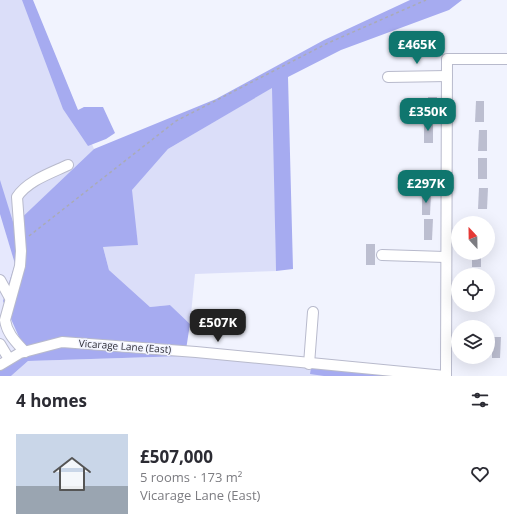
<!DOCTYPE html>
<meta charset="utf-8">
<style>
body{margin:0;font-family:"Open Sans",sans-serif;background:#f2f2f3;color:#2b2b33;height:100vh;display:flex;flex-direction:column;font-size:15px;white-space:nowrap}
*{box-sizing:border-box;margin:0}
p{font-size:13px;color:#7c7c81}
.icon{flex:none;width:22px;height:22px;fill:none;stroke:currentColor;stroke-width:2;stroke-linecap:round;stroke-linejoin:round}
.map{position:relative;height:376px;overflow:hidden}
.details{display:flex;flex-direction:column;background:#fff;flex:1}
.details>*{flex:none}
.needle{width:26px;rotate:338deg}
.fabs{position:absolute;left:451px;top:216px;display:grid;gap:8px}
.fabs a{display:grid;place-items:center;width:44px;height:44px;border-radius:50%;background:#fff;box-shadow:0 4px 16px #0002;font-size:20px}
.price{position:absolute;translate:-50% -34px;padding:0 9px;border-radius:8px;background:#0f766e;color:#fff;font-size:13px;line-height:26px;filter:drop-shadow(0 1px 2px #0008)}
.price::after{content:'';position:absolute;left:50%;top:24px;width:12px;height:9px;margin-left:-6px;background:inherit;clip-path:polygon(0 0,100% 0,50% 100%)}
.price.current{background:#222;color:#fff}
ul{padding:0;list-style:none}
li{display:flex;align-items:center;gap:12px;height:100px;padding:0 16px}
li+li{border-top:1px solid #e1e1e2}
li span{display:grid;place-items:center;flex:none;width:112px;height:80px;border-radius:0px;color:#555}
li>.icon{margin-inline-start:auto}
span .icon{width:48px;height:48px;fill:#fffc;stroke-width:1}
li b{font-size:17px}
h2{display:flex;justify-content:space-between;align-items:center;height:48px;padding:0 16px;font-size:17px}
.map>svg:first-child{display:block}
</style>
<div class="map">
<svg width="507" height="376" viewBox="0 0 507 376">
<rect width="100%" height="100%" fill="#f1f3fe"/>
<path fill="#e6e8fd" d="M 0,213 L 15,264 L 4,301 L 27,355 L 0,369 Z"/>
<g fill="#dbdef9">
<path d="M 0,0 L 32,0 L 94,149 L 6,233 L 0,213 Z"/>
<path d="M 273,87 L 276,271 L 195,274 L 190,324 L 170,305 L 150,307 L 109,270 L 103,247 L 138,245 L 130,192 L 168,149 Z"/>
<path d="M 185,356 L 394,376 L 11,376 L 28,361 Z"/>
</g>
<g fill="#a6abf0">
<path d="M 22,0 L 33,0 L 78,110 L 84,107 L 103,107 L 115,133 L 106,139 L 88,146 L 63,109 Z"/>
<path d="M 410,0 L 462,0 L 449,10 L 341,50 L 288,77 L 293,269 L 276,271 L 272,88 L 168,149 L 132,190 L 138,245 L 103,247 L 109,270 L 150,307 L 170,305 L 190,324 L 185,356 L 28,361 L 11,376 L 0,376 L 0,369 L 27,355 L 3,301 L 15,264 L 0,214 L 0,180 L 14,225 L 94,149 L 216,99 L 324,40 Z"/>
<path d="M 311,368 L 394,376 L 324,376 L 310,374 Z"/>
</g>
<g fill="#bcbed0">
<rect x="428" y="97" width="9" height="21"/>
<path d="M 476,101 L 484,101 L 484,122 L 475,122 Z"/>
<rect x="424" y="122" width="9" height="21"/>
<path d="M 479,130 L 487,130 L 487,151 L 478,151 Z"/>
<rect x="478" y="158" width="9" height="21"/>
<path d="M 479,188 L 488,188 L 487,209 L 478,209 Z"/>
<path d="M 422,194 L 431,194 L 430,215 L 422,215 Z"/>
<path d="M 424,219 L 433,219 L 432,240 L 424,240 Z"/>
<rect x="366" y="244" width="9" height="21"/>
<rect x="472" y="253" width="9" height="14"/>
<path d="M 492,337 L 501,337 L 500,358 L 492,358 Z"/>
</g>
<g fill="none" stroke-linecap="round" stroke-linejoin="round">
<defs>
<g id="minor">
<path d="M 388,77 L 447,76"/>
<path d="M 382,255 L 445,257"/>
<path d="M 0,280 L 10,298"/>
<path d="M 0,344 L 9,359"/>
<path d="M 25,352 C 16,342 7,334 5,320 L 20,266 L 21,251 L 17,197 C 27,181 51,173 68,165"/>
<path d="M 309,364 L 313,312"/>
<path d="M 0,365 L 20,353 L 62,342 L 196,352 L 445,376"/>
<path d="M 446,376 L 447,59 L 507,59"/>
</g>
</defs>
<use href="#minor" stroke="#b8bacc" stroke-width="12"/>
<path stroke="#aaabb5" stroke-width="1.5" stroke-dasharray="3 3" stroke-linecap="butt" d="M 29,236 L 176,121 L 328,43 L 426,0"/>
<use href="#minor" stroke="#fff" stroke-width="10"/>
</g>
<g text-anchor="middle" stroke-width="3" stroke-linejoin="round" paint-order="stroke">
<g font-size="10" fill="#313139" stroke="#f1f3fe">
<text transform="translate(125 346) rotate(4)" y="4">Vicarage Lane (East)</text>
</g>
</g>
</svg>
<div class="fabs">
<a><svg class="needle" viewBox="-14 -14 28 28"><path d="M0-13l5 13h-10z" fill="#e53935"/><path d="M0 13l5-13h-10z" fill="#7c7c81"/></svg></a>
<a><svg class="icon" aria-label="locate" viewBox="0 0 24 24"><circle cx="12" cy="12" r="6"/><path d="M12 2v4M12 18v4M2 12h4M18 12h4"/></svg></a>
<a><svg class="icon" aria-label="layers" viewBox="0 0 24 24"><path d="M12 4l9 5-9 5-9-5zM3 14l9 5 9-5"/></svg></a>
</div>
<b class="price" style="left:417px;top:65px">£465K</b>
<b class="price" style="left:428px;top:132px">£350K</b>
<b class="price" style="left:426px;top:204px">£297K</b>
<b class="price current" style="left:218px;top:343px">£507K</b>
</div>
<section class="details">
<h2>4 homes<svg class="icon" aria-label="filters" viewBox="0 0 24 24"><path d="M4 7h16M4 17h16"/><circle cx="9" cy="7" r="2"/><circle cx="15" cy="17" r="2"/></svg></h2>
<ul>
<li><span style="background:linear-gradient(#c9d6e8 65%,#9aa5b1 0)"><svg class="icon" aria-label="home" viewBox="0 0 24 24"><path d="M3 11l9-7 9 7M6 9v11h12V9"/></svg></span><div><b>£507,000</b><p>5 rooms · 173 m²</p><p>Vicarage Lane (East)</p></div><svg class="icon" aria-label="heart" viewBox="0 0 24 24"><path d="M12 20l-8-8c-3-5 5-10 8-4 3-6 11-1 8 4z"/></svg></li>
</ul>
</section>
